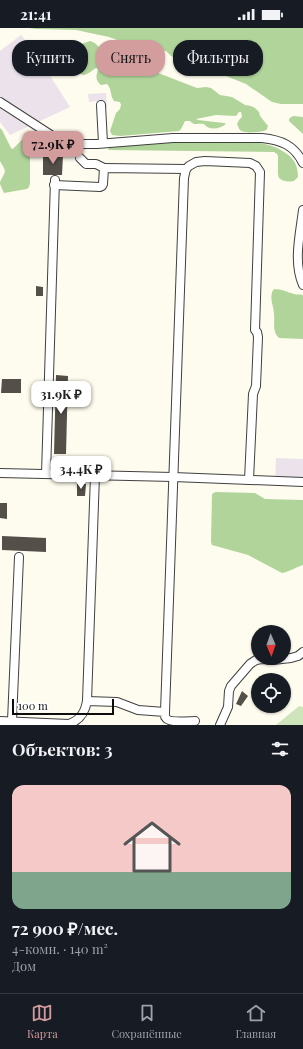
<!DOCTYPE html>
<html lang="ru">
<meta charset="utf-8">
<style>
body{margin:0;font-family:"Playfair Display",serif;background:#20242c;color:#f1f3f6;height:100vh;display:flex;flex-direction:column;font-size:15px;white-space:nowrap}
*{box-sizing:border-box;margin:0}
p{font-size:13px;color:#9ea1a6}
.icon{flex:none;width:22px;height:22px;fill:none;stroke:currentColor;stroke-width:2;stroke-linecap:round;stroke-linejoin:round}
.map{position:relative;height:697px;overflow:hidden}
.sheet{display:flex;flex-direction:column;background:#171b24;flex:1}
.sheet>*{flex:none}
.top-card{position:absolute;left:12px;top:12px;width:279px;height:36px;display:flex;gap:8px}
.needle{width:26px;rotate:178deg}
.buttons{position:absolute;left:251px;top:597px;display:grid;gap:8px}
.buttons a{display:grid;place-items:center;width:40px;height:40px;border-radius:50%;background:#171b24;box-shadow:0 1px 3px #0004;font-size:20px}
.scale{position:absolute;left:12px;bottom:10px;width:102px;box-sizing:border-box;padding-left:4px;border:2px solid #0d0d0d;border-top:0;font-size:11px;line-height:14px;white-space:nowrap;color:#0d0d0d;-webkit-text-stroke:3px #fff;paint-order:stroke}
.price{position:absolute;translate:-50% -34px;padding:0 9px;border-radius:8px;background:#fff;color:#222;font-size:13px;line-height:26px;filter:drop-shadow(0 1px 2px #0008)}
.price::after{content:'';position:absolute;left:50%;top:24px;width:12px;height:9px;margin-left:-6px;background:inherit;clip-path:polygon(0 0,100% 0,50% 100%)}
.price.on{background:#d49d9d;color:#111}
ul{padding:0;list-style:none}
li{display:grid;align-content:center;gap:8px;height:212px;padding:0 12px}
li+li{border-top:1px solid #363941}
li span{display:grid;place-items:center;height:124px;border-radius:12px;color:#555}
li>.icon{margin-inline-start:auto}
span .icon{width:72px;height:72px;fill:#fffc;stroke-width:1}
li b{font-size:17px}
h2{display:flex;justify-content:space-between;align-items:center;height:48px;padding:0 12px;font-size:17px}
.chip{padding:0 14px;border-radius:16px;background:#171b24;box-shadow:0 1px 3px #0004;font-size:14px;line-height:36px}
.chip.on{background:#d49d9d;color:#111}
.status{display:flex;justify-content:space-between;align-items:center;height:28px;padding:0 20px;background:#171b24;direction:ltr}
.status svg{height:11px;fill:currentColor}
.menu{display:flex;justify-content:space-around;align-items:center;height:56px;border-top:1px solid #363941;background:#171b24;font-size:11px;color:#9ea1a6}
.menu a{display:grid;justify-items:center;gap:2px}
.menu .on{color:#d49d9d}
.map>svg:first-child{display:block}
</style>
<div class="status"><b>21:41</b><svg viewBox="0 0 49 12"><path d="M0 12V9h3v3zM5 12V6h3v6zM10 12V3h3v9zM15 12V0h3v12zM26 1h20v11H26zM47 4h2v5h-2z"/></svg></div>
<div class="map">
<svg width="303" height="697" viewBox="0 0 303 697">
<rect width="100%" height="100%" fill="#fefcee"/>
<g fill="#ebe2eb">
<path d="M 21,7 L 32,20 L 70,79 L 10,107 L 0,94 L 0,23 Z"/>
<path d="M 106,65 L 107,80 L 96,80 L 96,73 L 89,74 L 88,66 Z"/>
<path d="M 276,430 L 303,431 L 303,457 L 275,456 Z"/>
</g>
<path fill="#cee5bb" d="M 299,678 L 303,679 L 303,697 L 276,697 Z"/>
<g fill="#b1d49b">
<path d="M 29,0 L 303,0 L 303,76 L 281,76 L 272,74 L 246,56 L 216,44 L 187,36 L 171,28 L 166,23 L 158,21 L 152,22 L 142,21 L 109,9 L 76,2 L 36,1 Z"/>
<path d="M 90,13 C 100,15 101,27 109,30 C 113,32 118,31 122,31 L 197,60 L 206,59 L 211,60 L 220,67 L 232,69 L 245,77 L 251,78 L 255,80 L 259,84 L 260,88 L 268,98 C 267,101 267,102 264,103 C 259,104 244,106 240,102 C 239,101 238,98 237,96 L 239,92 L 242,89 L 241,84 L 239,84 L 236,88 L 216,87 L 196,91 L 198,92 L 224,95 L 226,96 C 220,101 209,103 204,96 C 198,95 194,98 190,93 L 185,93 L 181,101 L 179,103 L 120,108 L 112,107 L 110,103 L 116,85 L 120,81 L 121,77 L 120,74 L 114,73 C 110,68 112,61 107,56 L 101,57 C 95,52 96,48 98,42 L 97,40 C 92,41 89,47 83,47 C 80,46 77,44 75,42 C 70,39 64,38 60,34 C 58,31 59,31 59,28 L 62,25 L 72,24 L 81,16 Z"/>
<path d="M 294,88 L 303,89 L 303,106 L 289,93 L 289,91 L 291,89 Z"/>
<path d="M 0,100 L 2,102 L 11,120 L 13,121 C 21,113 24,107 37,105 L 40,107 L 40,111 L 31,120 L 30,123 L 30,155 L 29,159 L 27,161 L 4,165 L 0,156 L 0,154 L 5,144 L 4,140 L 0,133 Z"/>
<path d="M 163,114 C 181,114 200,114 218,114 C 241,114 264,111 284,124 C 294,130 298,137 298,149 L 294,153 C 288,154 284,154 279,150 L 278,146 L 278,128 L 277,126 L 274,124 L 109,122 L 108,121 L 109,120 Z"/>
<path d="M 274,261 C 282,261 287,264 294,266 C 297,267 299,266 303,267 L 303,311 L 279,310 C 272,304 275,295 274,286 C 274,278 268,268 274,261 Z"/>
<path d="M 216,464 L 255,465 L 265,471 L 303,472 L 303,537 C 296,539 289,544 282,545 L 248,527 L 212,517 L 211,514 L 212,467 L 213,465 Z"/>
</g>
<g fill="#554f4a">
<path d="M 43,127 L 63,127 L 62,147 L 43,147 Z"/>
<path d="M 36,258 L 43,259 L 43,268 L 36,268 Z"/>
<path d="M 56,347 L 68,348 L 66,426 L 54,426 Z"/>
<path d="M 2,351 L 21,351 L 21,365 L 1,365 Z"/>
<path d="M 77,456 L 86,456 L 85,468 L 77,468 Z"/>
<path d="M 0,475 L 7,475 L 7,491 L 0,490 Z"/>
<path d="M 2,508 L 46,510 L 46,524 L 2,522 Z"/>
<path d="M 242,663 L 248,668 L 241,678 L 236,676 Z"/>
</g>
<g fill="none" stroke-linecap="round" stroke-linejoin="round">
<defs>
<g id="minor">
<path d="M 0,74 L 51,107 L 64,113 L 74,116 L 97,116 L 173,110 L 262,110 C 281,112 294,117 303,135"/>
<path d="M 101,77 L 103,115"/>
<path d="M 80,130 L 86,136 L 96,136 L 104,140"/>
<path d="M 54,157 L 100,159 L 102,158 L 103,156 L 104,140 L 186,141"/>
<path d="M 303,182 C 300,207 293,234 303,257"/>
<path d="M 0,445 L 173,449 L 303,454"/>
<path d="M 46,446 L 55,152"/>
<path d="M 87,673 L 95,447"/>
<path d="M 165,684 L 184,150 L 186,141 L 189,138 L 196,134 L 205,133 L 250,135 L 256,138 L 260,144 L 255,302 L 257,304 L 258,309 L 256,358 L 253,366 L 249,452"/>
<path d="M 0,693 L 69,696 C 80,692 85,685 87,673 L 117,674 L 138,682 L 165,684 C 165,686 164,688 166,690 C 169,695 189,693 195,693"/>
<path d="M 12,693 L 19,529"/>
<path d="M 220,697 L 228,679 L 229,663 L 231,658 L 250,636 L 256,632 L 262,631 L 273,632 L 291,630 L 298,628 L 303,624"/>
</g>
</defs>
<use href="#minor" stroke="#404040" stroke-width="10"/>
<use href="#minor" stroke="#fff" stroke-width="8"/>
</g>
</svg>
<div class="buttons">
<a><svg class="needle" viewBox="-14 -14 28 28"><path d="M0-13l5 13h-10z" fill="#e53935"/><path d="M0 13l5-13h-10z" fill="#9ea1a6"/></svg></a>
<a><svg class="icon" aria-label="locate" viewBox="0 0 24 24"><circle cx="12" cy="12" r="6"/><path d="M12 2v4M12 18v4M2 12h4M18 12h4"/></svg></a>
</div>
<div class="scale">100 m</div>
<b class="price on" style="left:53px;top:137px">72.9K ₽</b>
<b class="price" style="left:61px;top:387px">31.9K ₽</b>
<b class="price" style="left:81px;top:462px">34.4K ₽</b>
<div class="top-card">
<a class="chip">Купить</a>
<a class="chip on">Снять</a>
<a class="chip">Фильтры</a>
</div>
</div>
<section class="sheet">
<h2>Объектов: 3<svg class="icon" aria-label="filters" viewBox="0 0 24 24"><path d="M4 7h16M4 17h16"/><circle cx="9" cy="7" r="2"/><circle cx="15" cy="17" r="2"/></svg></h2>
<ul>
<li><span style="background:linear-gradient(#f6c9c9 70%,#7fa58c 0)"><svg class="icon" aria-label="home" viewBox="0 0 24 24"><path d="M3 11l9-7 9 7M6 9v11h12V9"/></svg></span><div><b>72 900 ₽/мес.</b><p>4-комн. · 140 m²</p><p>Дом</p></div></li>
</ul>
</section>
<nav class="menu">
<a class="on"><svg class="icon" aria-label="map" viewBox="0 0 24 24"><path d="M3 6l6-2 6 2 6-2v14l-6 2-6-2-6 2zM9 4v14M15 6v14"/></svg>Карта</a>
<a><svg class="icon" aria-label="saved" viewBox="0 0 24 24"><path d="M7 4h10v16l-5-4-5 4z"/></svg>Сохранённые</a>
<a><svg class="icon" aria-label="home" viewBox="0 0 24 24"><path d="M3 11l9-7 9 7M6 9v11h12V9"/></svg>Главная</a>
</nav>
